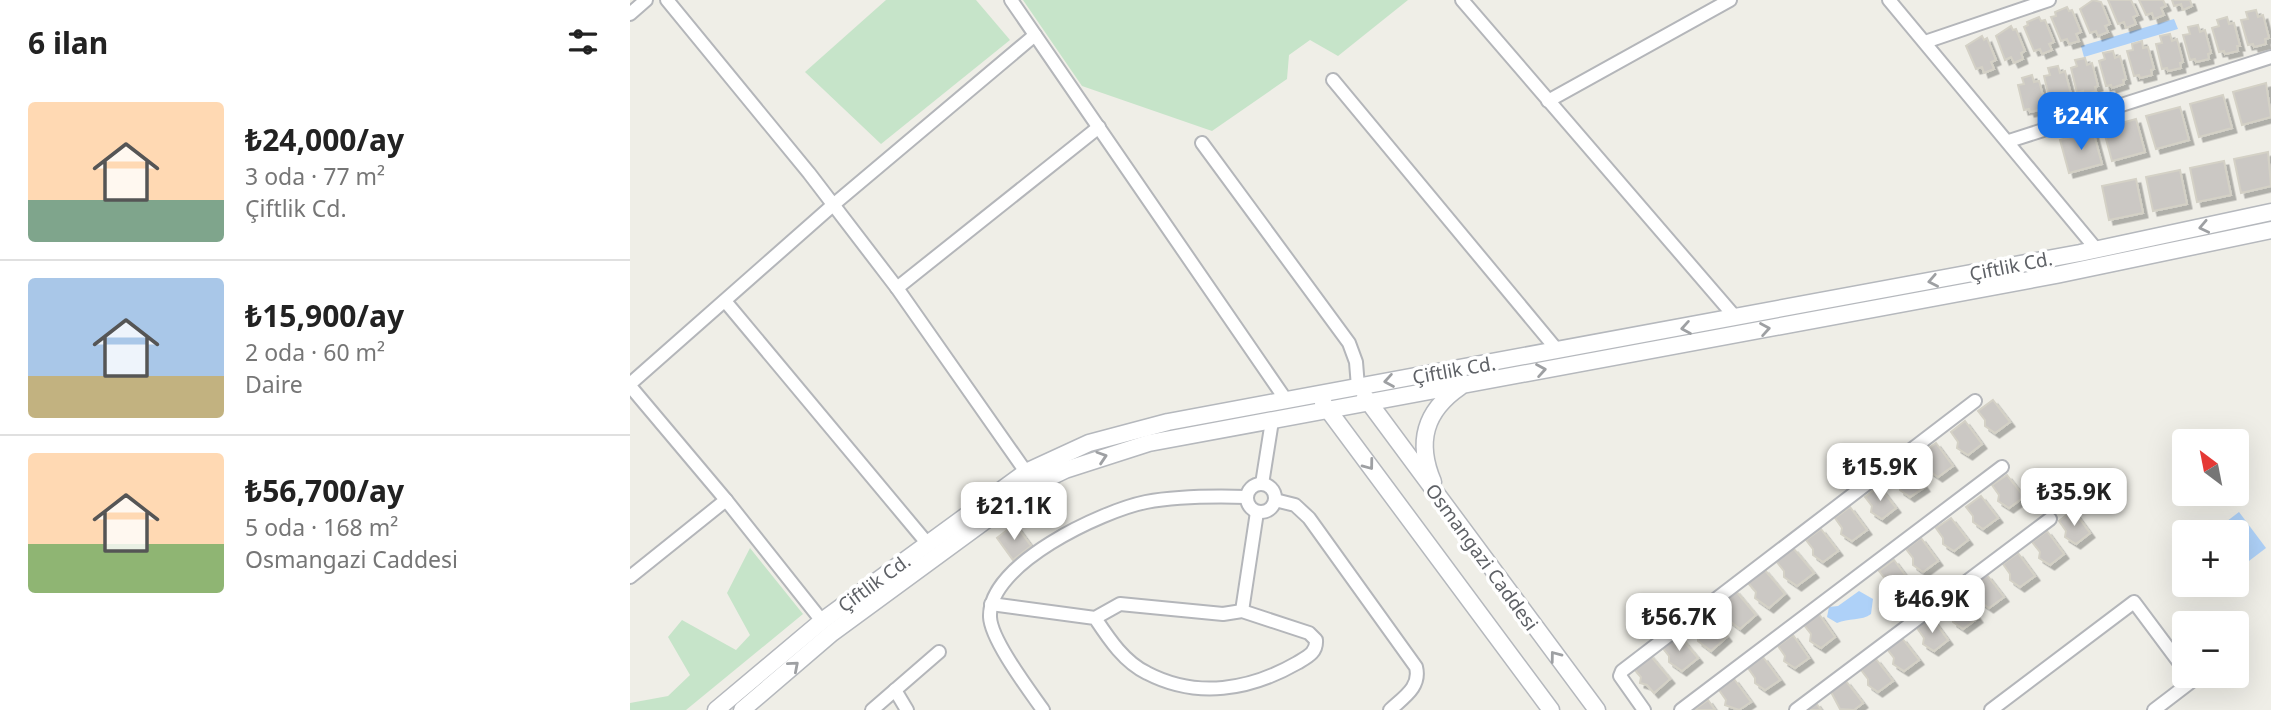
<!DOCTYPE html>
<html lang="tr">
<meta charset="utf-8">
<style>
body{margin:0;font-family:"Noto Sans",sans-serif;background:#f6f6f6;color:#222;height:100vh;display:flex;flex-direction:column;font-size:26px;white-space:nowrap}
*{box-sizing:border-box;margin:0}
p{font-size:23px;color:#767676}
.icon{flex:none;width:38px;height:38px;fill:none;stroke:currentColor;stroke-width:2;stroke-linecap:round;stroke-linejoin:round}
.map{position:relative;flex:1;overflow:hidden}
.side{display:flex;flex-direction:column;background:#fff;width:630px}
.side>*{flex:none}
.needle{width:46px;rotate:328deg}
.tools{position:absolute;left:1542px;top:429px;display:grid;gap:14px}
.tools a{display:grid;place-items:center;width:77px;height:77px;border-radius:7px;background:#fff;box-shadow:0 7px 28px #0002;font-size:35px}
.price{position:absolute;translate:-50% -60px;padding:0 16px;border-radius:14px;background:#fff;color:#222;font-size:23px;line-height:46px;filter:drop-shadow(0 2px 4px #0008)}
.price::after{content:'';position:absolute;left:50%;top:42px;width:21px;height:16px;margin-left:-10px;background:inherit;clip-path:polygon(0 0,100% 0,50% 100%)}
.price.on{background:#1a73e8;color:#fff}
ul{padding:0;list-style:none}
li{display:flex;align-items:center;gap:21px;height:175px;padding:0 28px}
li+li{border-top:2px solid #e0e0e0}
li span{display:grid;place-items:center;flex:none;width:196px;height:140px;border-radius:7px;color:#555}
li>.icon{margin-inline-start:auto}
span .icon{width:84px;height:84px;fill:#fffc;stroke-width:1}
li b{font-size:30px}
h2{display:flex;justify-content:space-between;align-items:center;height:84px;padding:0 28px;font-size:30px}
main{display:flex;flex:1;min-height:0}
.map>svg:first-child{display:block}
</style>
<main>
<section class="side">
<h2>6 ilan<svg class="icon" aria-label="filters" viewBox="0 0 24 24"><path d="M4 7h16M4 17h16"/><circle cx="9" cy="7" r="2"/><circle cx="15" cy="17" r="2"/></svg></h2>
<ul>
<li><span style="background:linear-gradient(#ffd9b3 70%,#7fa58c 0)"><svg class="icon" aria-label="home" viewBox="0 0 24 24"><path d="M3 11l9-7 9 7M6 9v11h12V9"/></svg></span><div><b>₺24,000/ay</b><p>3 oda · 77 m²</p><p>Çiftlik Cd.</p></div></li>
<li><span style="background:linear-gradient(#a9c7e8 70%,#c2b280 0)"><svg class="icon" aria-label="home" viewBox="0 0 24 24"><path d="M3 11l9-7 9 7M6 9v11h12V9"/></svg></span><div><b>₺15,900/ay</b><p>2 oda · 60 m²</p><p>Daire</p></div></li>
<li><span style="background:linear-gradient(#ffd9b3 65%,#8fb573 0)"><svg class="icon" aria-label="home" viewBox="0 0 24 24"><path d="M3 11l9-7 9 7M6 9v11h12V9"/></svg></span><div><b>₺56,700/ay</b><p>5 oda · 168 m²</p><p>Osmangazi Caddesi</p></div></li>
</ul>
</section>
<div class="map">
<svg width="1641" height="710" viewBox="0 0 1641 710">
<defs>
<filter id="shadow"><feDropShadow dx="4.5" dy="4.5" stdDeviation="0" flood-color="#0004"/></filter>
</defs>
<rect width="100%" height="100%" fill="#efeee7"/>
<g fill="#c6e4c9">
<path d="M 256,0 L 346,0 L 380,40 L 251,144 L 175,72 Z"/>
<path d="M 393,0 L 778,0 L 708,56 L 680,40 L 659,55 L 657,79 L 582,131 L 452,86 Z"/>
<path d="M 120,548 L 173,614 L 56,710 L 0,710 L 0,703 L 38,696 L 60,675 L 38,637 L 52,620 L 106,650 L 120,635 L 97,593 Z"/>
</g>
<g fill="#aed1f8">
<path d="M 1544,19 L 1548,29 L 1454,57 L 1451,46 Z"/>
<path d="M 1609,512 L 1636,548 L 1615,564 L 1607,552 L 1606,532 L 1591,532 L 1588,528 Z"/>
<path d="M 1229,591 L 1243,599 L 1241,614 C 1232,621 1218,618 1207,623 L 1197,617 L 1199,607 L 1208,606 Z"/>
</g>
<g fill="#cbc8c4" stroke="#d4d1c6" stroke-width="2" filter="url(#shadow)">
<path d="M 1463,0 L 1471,2 L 1480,24 L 1475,26 L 1478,32 L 1468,36 L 1466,31 L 1460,33 L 1450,9 Z"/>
<path d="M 1478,0 L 1501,0 L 1508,15 L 1503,17 L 1506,24 L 1496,28 L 1494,22 L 1488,24 Z"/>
<path d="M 1509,0 L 1533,0 L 1536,6 L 1531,8 L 1534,15 L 1524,19 L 1522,13 L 1516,15 Z"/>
<path d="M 1542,0 L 1560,0 L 1562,6 L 1553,10 L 1551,4 L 1544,6 Z"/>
<path d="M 1437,7 L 1439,11 L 1442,10 L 1451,32 L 1446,34 L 1449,41 L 1439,44 L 1437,39 L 1431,41 L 1421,17 L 1426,16 L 1425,12 Z"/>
<path d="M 1626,10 L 1628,17 L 1633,15 L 1639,38 L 1635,39 L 1636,44 L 1624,47 L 1623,44 L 1618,45 L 1611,20 L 1618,19 L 1616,12 Z"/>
<path d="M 1409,17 L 1411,21 L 1415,20 L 1424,42 L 1419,44 L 1422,50 L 1412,54 L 1410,49 L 1404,51 L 1394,27 L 1398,25 L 1397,22 Z"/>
<path d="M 1597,17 L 1599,24 L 1604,23 L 1610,46 L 1607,46 L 1608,51 L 1595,54 L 1594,51 L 1589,52 L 1582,28 L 1589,26 L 1587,20 Z"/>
<path d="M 1568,25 L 1570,32 L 1575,30 L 1581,53 L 1578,54 L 1579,59 L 1566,62 L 1565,59 L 1560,60 L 1553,35 L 1560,34 L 1558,27 Z"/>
<path d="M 1381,26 L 1383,30 L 1386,29 L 1395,51 L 1391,53 L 1393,59 L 1384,63 L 1381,57 L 1375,60 L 1366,36 Z"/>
<path d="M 1540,34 L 1542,41 L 1547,39 L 1553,62 L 1550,63 L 1551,68 L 1538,71 L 1537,68 L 1532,69 L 1526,44 L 1532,43 L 1530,36 Z"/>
<path d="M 1352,36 L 1354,40 L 1357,38 L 1366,60 L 1361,62 L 1364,69 L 1354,73 L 1352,67 L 1346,69 L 1336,46 Z"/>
<path d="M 1512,41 L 1513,48 L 1518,47 L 1524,69 L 1521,70 L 1522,75 L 1510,78 L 1509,75 L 1504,76 L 1497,51 L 1503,50 L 1502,44 Z"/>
<path d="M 1483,51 L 1485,58 L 1490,56 L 1496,79 L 1493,80 L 1494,84 L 1482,88 L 1481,85 L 1476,86 L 1469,61 L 1475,59 L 1473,53 Z"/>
<path d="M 1455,58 L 1457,65 L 1462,63 L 1468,86 L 1465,87 L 1466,91 L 1453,95 L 1453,91 L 1447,93 L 1441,68 L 1447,66 L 1445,60 Z"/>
<path d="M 1428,66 L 1430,73 L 1435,71 L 1441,94 L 1438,95 L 1439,100 L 1426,103 L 1425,100 L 1420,101 L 1414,76 L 1420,75 L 1418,68 Z"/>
<path d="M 1402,75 L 1404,82 L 1409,81 L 1415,103 L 1412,104 L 1413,109 L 1400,112 L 1399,109 L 1394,110 L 1388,85 L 1394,84 L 1392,78 Z"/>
<path d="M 1636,83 L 1641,117 L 1612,125 L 1603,92 Z"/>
<path d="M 1593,95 L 1602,128 L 1569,137 L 1560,104 Z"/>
<path d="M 1550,107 L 1559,140 L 1526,149 L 1516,116 Z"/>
<path d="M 1506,119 L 1515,152 L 1482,161 L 1473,128 Z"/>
<path d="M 1463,131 L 1472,164 L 1439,173 L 1430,140 Z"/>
<path d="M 1638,152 L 1641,186 L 1611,193 L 1604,159 Z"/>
<path d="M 1594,161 L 1601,195 L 1567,202 L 1560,168 Z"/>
<path d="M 1550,170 L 1557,204 L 1523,211 L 1516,177 Z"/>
<path d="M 1506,179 L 1513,213 L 1479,220 L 1472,186 Z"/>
<path d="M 1363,400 L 1380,422 L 1365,433 L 1355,426 L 1355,420 L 1348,411 Z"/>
<path d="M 1335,421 L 1352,444 L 1338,455 L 1327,448 L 1328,442 L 1321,432 Z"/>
<path d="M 1306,443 L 1323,466 L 1308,477 L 1298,470 L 1298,464 L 1291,454 Z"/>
<path d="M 1278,464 L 1295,487 L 1280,497 L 1270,490 L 1271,485 L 1263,475 Z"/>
<path d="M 1377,475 L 1394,497 L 1379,508 L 1368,501 L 1369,495 L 1362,485 Z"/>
<path d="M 1249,486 L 1266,508 L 1252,519 L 1241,512 L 1242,506 L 1235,497 Z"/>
<path d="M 1351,496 L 1368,518 L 1353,529 L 1343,522 L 1343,516 L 1336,507 Z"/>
<path d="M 1220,507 L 1237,530 L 1222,541 L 1211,534 L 1212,528 L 1205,518 Z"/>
<path d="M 1443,510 L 1460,533 L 1446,544 L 1435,537 L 1436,531 L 1429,521 Z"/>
<path d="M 1321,518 L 1338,540 L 1324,551 L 1313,544 L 1313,538 L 1306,528 Z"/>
<path d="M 385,524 L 401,546 L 383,560 L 367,538 Z"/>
<path d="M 1191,529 L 1208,551 L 1193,562 L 1183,555 L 1183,549 L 1176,540 Z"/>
<path d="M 1417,531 L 1434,554 L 1420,565 L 1409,558 L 1410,552 L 1402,542 Z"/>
<path d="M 1291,538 L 1308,561 L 1293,572 L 1283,565 L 1283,558 L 1276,549 Z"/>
<path d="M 1163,548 L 1184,573 L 1167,586 L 1154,577 L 1154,571 L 1146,561 Z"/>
<path d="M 1388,553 L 1405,576 L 1390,587 L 1380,580 L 1380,574 L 1373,564 Z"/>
<path d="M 1264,560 L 1281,583 L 1266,593 L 1256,586 L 1256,580 L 1249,571 Z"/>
<path d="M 1134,569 L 1155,594 L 1139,608 L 1125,598 L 1126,592 L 1118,583 Z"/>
<path d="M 1357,575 L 1374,597 L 1359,608 L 1349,601 L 1349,595 L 1342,585 Z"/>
<path d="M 1105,590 L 1126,615 L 1110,629 L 1097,619 L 1097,613 L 1089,604 Z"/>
<path d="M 1331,595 L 1348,618 L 1333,629 L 1323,622 L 1323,616 L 1316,606 Z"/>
<path d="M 1076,612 L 1097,637 L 1081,651 L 1068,641 L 1068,635 L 1060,625 Z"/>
<path d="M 1189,614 L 1205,637 L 1191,648 L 1180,641 L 1181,634 L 1174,625 Z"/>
<path d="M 1301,617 L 1318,640 L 1304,651 L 1293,644 L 1294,638 L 1287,628 Z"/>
<path d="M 1047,633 L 1068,658 L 1052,671 L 1039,662 L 1039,656 L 1031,646 Z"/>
<path d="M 1163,635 L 1179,658 L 1165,668 L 1154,661 L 1155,656 L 1148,646 Z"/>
<path d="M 1272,638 L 1289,660 L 1274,671 L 1263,664 L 1264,658 L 1257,649 Z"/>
<path d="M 1019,654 L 1040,679 L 1024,693 L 1017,685 L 1010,683 L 1011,677 L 1003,668 Z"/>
<path d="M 1133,657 L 1150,680 L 1135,690 L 1125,683 L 1125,678 L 1118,668 Z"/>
<path d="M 1246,659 L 1263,681 L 1248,692 L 1238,685 L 1238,679 L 1231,670 Z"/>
<path d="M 1104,679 L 1121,702 L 1109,710 L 1095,705 L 1096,700 L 1089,690 Z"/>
<path d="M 1216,681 L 1233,703 L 1224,710 L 1210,709 L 1201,692 Z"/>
<path d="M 1078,700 L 1085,710 L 1064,710 Z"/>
<path d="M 1186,703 L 1191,710 L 1176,710 Z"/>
</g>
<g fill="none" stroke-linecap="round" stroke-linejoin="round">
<defs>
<g id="street">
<path d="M 37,0 L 179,173 L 267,288 L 396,472"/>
<path d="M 381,0 L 656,400"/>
<path d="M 832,0 L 1106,318"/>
<path d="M 1259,0 L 1467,250"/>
<path d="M 0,14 L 16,0"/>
<path d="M 1295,42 L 1419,0"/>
<path d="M 703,80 L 928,351"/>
<path d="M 918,101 L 1100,0"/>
<path d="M 1379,141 L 1641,57"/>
<path d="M 572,143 L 719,343 L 726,362 L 728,387"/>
<path d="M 267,288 L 469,127"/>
<path d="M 95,301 L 297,543"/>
<path d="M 0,384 L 203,205 L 405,35"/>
<path d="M 0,386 L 96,500 L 0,577"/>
<circle cx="631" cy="498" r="14"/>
<path d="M 632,484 L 642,421"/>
<path d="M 96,500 L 192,621"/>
<path d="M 645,500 L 665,505 L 679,518 L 786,667 C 791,687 774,697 760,710"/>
<path d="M 361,604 L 465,618 L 490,604 L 593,614 L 612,611 L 679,633 L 686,640 C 687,653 677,657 667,663 C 620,690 567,699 517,673 C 494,662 479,639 465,618"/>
<path d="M 612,611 L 627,512"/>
<path d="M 265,690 L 277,710"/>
<path d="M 242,710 L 309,652"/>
<path d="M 413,710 C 399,690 361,640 360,617 C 358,564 472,511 516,502 C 549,496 583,496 617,497"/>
<path d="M 1014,710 L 990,676 L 992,671 L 1345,401"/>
<path d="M 1051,710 L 1372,467"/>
<path d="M 1166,710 L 1420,519"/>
<path d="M 1361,710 L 1504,602 L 1554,669"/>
<path d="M 1524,710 L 1562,681 L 1559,676"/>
</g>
<g id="secondary">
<path d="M 735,397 L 967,710"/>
<path d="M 693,403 L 921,710"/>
<path d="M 803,482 C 786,442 795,411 830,387"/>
<path d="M 86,710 L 192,621 L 396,472 L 459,443 L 538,422 L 1450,253 L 1641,212"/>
<path d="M 112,710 L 202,633 L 404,485 L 435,470 L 519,443 L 1426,275 L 1641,230"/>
</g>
</defs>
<use href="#street" stroke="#b4b6ba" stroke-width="16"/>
<use href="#secondary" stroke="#b5b8bd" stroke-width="19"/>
<use href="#street" stroke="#fff" stroke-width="12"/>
<use href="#secondary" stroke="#fff" stroke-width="16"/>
</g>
<defs><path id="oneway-chevron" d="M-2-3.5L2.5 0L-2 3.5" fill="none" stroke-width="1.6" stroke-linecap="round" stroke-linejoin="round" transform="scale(1.75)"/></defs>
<g stroke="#9ea0a3">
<use href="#oneway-chevron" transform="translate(1574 227) rotate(168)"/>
<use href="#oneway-chevron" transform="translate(1303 281) rotate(169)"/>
<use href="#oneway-chevron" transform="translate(1056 328) rotate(170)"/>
<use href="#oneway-chevron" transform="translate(1135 329) rotate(-10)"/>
<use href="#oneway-chevron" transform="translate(911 370) rotate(-10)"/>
<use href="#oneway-chevron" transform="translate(759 381) rotate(170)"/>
<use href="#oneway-chevron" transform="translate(472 457) rotate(-18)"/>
<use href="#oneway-chevron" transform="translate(739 465) rotate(53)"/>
<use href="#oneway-chevron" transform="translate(925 656) rotate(-127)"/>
<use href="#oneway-chevron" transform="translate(164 666) rotate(-41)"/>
</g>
<g text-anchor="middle" stroke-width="7" stroke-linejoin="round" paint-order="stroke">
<g font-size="19" fill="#5e6166" stroke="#fff">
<text transform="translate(1381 266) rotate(-11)" y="7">Çiftlik Cd.</text>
<text transform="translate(824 370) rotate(-10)" y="7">Çiftlik Cd.</text>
<text transform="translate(852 557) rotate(54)" y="7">Osmangazi Caddesi</text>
<text transform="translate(244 583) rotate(-36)" y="7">Çiftlik Cd.</text>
</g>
</g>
</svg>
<div class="tools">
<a><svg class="needle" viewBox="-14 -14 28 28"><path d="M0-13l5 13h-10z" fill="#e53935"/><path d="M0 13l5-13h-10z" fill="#767676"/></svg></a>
<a>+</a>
<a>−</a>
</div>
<b class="price on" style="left:1451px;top:152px">₺24K</b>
<b class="price" style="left:1250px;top:503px">₺15.9K</b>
<b class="price" style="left:1444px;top:528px">₺35.9K</b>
<b class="price" style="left:384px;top:542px">₺21.1K</b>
<b class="price" style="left:1302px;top:635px">₺46.9K</b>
<b class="price" style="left:1049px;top:653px">₺56.7K</b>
</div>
</main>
